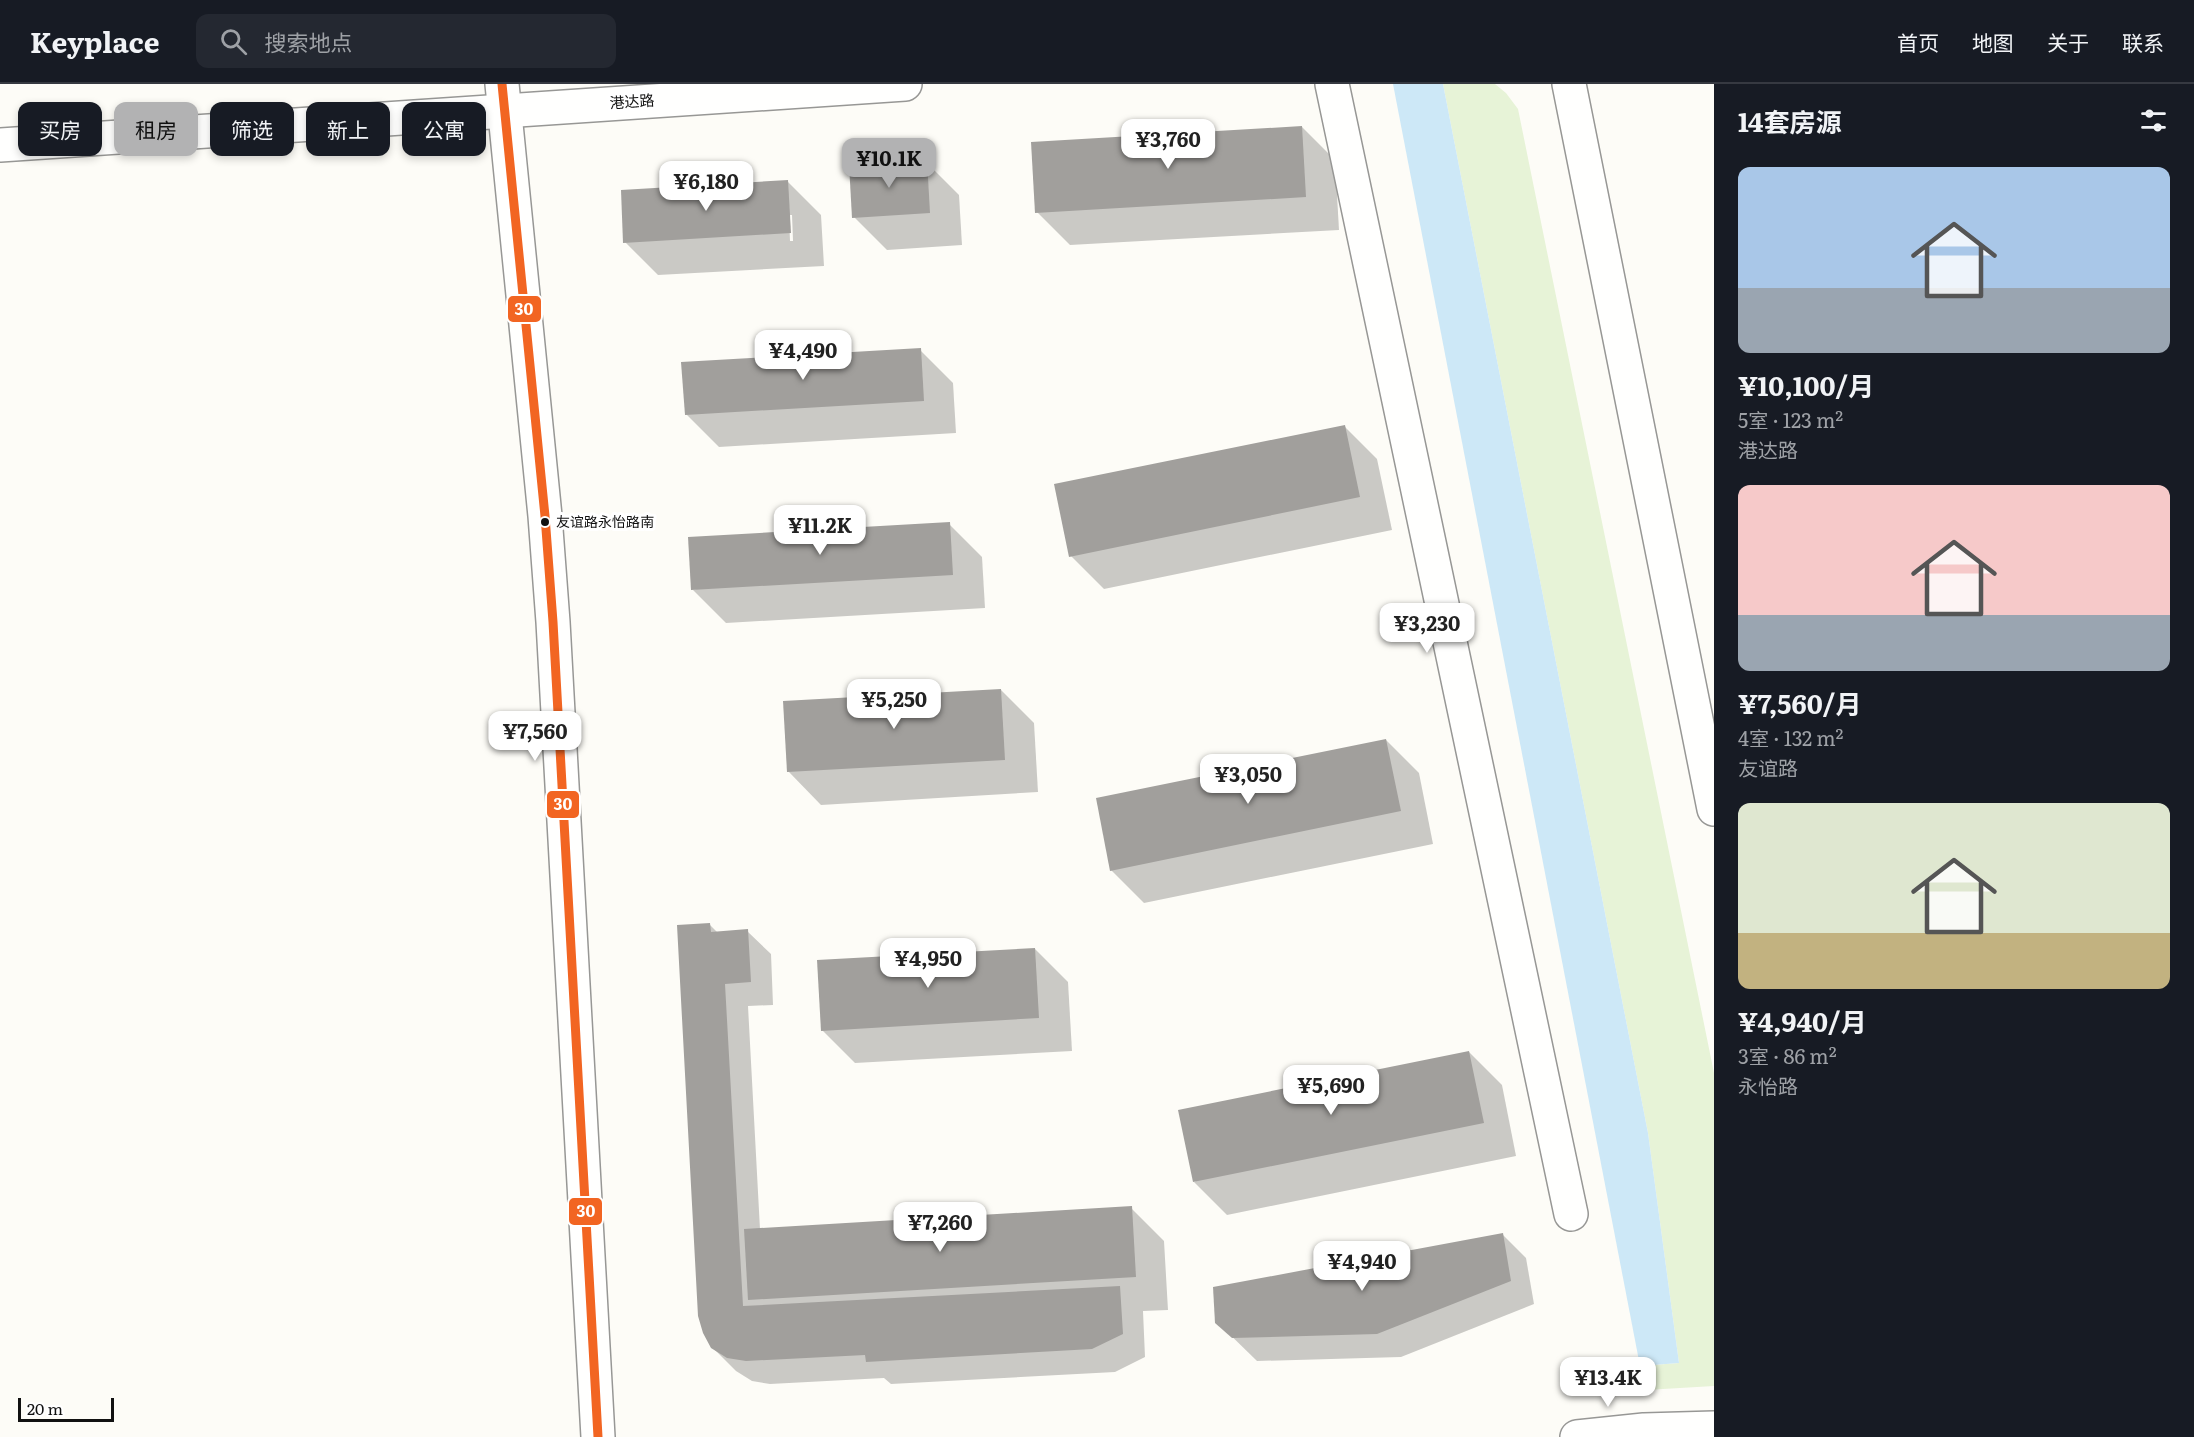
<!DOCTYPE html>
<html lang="zh">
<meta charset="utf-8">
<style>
body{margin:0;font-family:Literata,"Noto Sans SC",serif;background:#242831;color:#f1f3f6;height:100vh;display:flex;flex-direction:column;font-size:22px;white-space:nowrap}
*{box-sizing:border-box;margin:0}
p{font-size:20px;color:#9ea1a6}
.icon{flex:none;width:33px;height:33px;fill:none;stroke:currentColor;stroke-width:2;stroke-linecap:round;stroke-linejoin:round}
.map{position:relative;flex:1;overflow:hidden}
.details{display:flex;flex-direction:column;background:#171b24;width:480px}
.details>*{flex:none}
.hud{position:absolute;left:18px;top:18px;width:570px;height:54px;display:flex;gap:12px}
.scale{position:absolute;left:18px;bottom:15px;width:96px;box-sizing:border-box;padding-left:6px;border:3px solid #111;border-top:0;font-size:16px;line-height:21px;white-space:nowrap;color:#111;-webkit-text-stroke:4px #fff;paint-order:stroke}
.price{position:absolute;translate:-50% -51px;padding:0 14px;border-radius:12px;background:#fff;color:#222;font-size:20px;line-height:39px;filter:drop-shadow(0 2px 3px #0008)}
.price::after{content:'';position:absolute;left:50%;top:36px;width:18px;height:14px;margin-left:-9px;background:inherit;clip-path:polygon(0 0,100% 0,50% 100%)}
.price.on{background:#b2b2b3;color:#111}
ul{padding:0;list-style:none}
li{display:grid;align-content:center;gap:12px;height:318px;padding:0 24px}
li span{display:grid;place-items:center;height:186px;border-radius:12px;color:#555}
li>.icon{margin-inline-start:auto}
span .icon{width:108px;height:108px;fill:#fffc;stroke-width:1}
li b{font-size:26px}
h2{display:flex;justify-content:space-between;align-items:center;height:72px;padding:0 24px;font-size:26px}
.chip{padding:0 21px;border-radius:12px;background:#171b24;box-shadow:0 3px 9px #0003;font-size:21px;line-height:54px}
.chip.on{background:#b2b2b3;color:#111}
header{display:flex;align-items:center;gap:36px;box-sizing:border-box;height:84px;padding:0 30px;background:#171b24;border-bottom:2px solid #363941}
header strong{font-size:28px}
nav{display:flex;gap:33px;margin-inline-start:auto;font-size:21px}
.search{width:420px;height:54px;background:#242831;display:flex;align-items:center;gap:15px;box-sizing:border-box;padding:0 21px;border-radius:12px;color:#9ea1a6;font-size:22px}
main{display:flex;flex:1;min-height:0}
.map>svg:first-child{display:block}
</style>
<header>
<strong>Keyplace</strong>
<div class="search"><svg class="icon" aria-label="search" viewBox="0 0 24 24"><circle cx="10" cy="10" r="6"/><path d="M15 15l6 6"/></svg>搜索地点</div>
<nav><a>首页</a><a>地图</a><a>关于</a><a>联系</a></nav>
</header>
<main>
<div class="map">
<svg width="1714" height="1353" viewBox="0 0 1714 1353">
<rect width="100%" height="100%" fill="#fdfcf7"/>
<path fill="#e7f3d7" d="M 1443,0 L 1495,0 L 1506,9 L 1518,25 L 1714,989 L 1714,1302 L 1646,1306 L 1640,1282 L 1679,1279 L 1648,1049 Z"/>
<path fill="#cde8f7" d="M 1393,0 L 1443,0 L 1648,1049 L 1679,1279 L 1640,1282 Z"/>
<g fill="#0003" fill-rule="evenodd">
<path d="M 1302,43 L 1335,76 L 1339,146 L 1070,161 L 1037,128 Z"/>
<path d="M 926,78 L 959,111 L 962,161 L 887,166 L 854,133 Z"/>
<path d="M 788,98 L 821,131 L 824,182 L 658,191 L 625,158 ZM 789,131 L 792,131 L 793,157 L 790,157 Z"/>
<path d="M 920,266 L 953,299 L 956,349 L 719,363 L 686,330 Z"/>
<path d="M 1344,342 L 1377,375 L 1392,446 L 1104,505 L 1071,472 Z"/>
<path d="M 949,440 L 982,473 L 985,524 L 726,539 L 693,506 Z"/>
<path d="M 1001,606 L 1034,639 L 1038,708 L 821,721 L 788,687 Z"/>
<path d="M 1386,656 L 1419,689 L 1433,760 L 1144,819 L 1111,786 Z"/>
<path d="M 710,841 L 718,849 L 747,847 L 771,870 L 773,921 L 748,922 L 760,1145 L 1131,1124 L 1164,1157 L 1168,1226 L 1143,1227 L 1145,1273 L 1115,1288 L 891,1300 L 884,1294 L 770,1300 L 752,1297 L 736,1287 L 712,1263 Z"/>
<path d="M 1035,865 L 1068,898 L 1072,967 L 855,979 L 822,946 Z"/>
<path d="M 1469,968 L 1502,1001 L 1516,1072 L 1227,1131 L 1194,1098 Z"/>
<path d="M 1502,1150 L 1526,1174 L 1534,1220 L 1401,1273 L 1257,1277 L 1217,1238 Z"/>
</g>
<g fill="#a19f9c">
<path d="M 1302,42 L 1306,113 L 1035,129 L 1031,58 Z"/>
<path d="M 927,76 L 930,129 L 852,134 L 849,80 Z"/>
<path d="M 788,96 L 791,149 L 623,159 L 621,106 Z"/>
<path d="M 921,264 L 924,317 L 685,331 L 681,278 Z"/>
<path d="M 1345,341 L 1360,413 L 1069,473 L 1054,400 Z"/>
<path d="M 950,438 L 953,491 L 691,506 L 688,453 Z"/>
<path d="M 1001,605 L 1005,676 L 787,688 L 783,617 Z"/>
<path d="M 1386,655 L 1401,727 L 1110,787 L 1096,714 Z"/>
<path d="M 710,839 L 711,848 L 748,845 L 751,898 L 725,900 L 743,1222 L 1120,1202 L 1123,1250 L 1092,1265 L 866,1278 L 865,1271 L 746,1277 L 727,1274 L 711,1264 L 703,1249 L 698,1232 L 677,841 Z"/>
<path d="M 1035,864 L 1039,934 L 821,947 L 817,876 Z"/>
<path d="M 1469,967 L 1484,1039 L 1193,1098 L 1178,1026 Z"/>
<path d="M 1132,1122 L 1136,1193 L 748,1216 L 744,1145 Z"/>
<path d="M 1503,1149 L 1511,1197 L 1377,1250 L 1232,1254 L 1215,1239 L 1213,1203 Z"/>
</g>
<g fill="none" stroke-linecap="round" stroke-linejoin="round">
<defs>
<g id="minor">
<path d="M 502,0 L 545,432 L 553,538 L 598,1353"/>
<path d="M 1332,0 L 1571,1130"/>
<path d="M 1569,0 L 1714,725"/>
<path d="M 0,61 L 905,0"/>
<path d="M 1577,1353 L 1644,1346 L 1714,1344"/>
</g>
</defs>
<use href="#minor" stroke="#979795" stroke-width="36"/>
<use href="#minor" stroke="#fffffe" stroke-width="33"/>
<defs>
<path id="bus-1" d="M 502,0 L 545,432 L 553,538 L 598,1353"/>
</defs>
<use href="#bus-1" stroke="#fff" stroke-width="14"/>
<use href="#bus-1" stroke="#f26522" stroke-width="9"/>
</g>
<circle fill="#111" stroke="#fff" stroke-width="2" cx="545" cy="438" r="5"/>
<g text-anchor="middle" stroke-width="6" stroke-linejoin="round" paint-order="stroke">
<g font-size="14" fill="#111" stroke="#fff" text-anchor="start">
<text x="556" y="443">友谊路永怡路南</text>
</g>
<g font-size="15" fill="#111" stroke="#fff">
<text transform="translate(632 18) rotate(-4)" y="5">港达路</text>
</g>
</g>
<g stroke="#fff" stroke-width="2">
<rect x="507" y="211" width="35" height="28" rx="6" fill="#f26522"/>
<rect x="546" y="706" width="34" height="29" rx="6" fill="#f26522"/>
<rect x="568" y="1113" width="35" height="29" rx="6" fill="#f26522"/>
</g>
<g font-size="16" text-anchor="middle" font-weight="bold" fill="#fff">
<text x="524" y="231">30</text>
<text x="563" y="726">30</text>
<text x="586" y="1133">30</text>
</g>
</svg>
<div class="scale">20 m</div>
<b class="price" style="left:1168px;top:86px">¥3,760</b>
<b class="price on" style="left:889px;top:105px">¥10.1K</b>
<b class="price" style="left:706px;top:128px">¥6,180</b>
<b class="price" style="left:803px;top:297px">¥4,490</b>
<b class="price" style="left:820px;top:472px">¥11.2K</b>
<b class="price" style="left:1427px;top:570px">¥3,230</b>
<b class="price" style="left:894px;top:646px">¥5,250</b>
<b class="price" style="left:535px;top:678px">¥7,560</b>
<b class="price" style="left:1248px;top:721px">¥3,050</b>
<b class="price" style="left:928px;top:905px">¥4,950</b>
<b class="price" style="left:1331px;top:1032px">¥5,690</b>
<b class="price" style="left:940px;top:1169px">¥7,260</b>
<b class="price" style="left:1362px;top:1208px">¥4,940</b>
<b class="price" style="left:1608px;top:1324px">¥13.4K</b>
<div class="hud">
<a class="chip">买房</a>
<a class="chip on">租房</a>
<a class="chip">筛选</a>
<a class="chip">新上</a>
<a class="chip">公寓</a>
</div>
</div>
<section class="details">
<h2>14套房源<svg class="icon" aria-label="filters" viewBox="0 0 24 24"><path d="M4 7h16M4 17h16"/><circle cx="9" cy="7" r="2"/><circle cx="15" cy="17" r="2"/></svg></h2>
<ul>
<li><span style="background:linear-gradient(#a9c7e8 65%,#9aa5b1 0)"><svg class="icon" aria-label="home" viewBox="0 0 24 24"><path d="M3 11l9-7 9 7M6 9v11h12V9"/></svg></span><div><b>¥10,100/月</b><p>5室 · 123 m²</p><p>港达路</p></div></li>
<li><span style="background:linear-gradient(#f6c9c9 70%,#9aa5b1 0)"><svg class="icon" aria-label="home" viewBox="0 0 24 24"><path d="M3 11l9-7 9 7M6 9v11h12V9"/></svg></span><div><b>¥7,560/月</b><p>4室 · 132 m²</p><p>友谊路</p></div></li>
<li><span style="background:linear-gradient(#dfe7d0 70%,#c2b280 0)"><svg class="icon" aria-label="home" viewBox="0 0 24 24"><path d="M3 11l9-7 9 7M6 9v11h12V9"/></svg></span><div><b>¥4,940/月</b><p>3室 · 86 m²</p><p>永怡路</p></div></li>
</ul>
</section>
</main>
